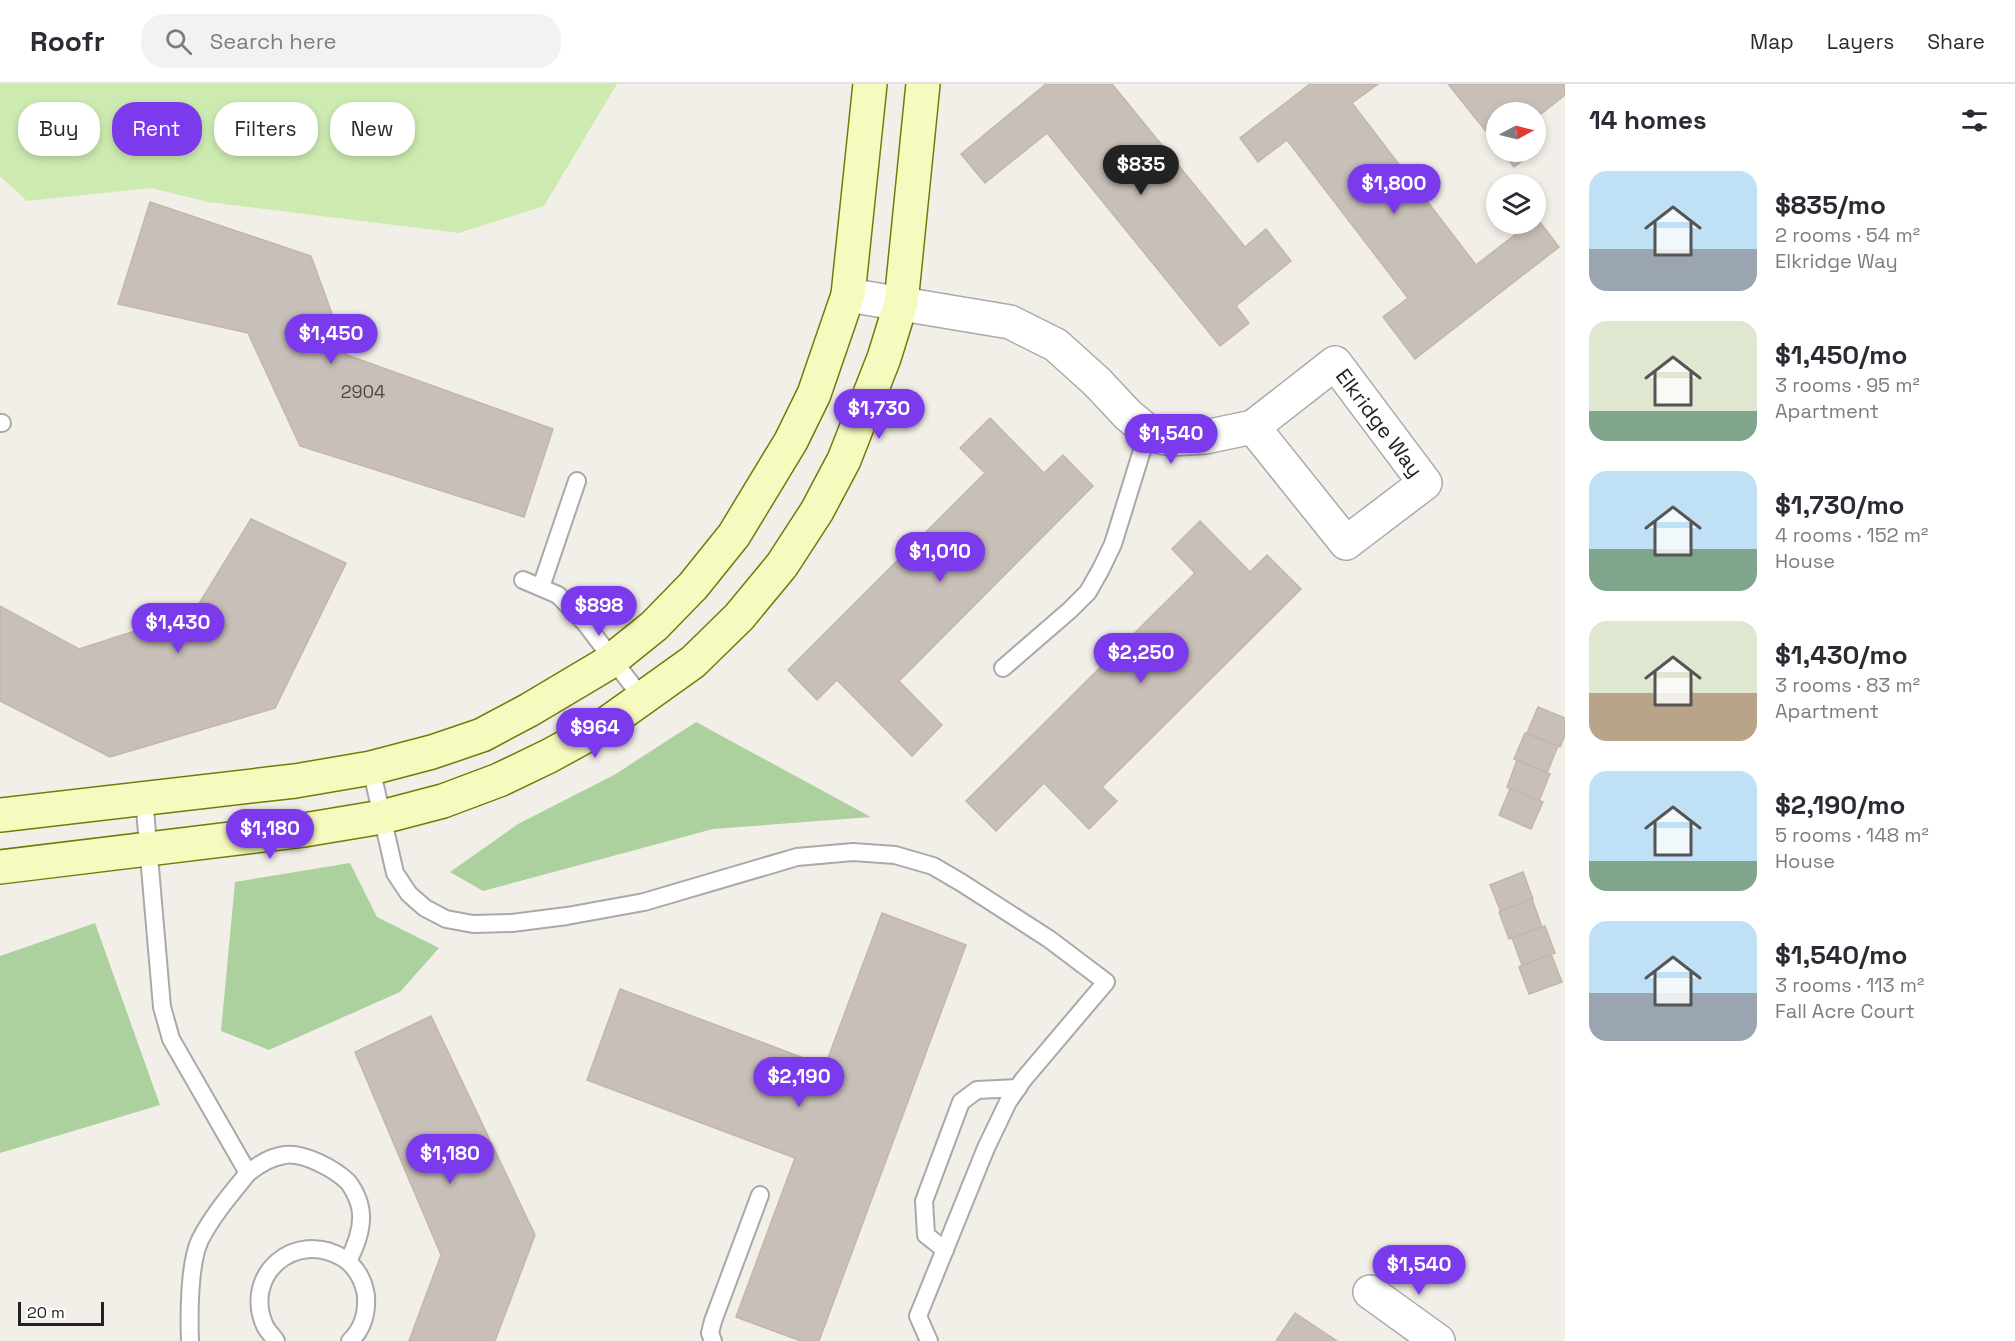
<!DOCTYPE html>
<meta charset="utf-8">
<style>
body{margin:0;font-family:"Space Grotesk",sans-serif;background:#f2f2f3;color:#2b2b33;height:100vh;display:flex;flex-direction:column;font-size:22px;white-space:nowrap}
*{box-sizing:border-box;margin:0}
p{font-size:20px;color:#7c7c81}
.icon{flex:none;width:33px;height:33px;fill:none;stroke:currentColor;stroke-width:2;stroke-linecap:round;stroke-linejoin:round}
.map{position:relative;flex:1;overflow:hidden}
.side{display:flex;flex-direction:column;background:#fff;width:450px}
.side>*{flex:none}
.top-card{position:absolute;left:18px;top:18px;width:570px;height:54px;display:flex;gap:12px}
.needle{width:39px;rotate:83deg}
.buttons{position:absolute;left:1486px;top:18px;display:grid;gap:12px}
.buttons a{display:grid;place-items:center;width:60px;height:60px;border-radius:50%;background:#fff;box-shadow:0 3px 9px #0003;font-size:30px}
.scale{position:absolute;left:18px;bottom:15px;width:86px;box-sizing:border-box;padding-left:6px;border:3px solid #222;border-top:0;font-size:16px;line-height:21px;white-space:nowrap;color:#222;-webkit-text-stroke:4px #fff;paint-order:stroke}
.price{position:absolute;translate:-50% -51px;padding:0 14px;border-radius:21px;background:#7c3aed;color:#fff;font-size:20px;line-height:39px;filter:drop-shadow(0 2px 3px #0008)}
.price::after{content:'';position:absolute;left:50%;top:36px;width:18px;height:14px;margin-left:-9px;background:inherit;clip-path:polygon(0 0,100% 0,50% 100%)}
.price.active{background:#222;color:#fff}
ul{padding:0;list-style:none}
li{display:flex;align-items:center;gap:18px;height:150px;padding:0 24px}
li span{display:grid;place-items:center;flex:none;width:168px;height:120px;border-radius:18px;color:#555}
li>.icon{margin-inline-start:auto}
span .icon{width:72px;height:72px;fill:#fffc;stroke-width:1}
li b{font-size:26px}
h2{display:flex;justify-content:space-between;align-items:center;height:72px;padding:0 24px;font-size:26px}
.pill{padding:0 21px;border-radius:24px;background:#fff;box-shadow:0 3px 9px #0003;font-size:21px;line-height:54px}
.pill.active{background:#7c3aed;color:#fff}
header{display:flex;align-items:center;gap:36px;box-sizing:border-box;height:84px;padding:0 30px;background:#fff;border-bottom:2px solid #e1e1e2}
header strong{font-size:28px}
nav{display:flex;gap:33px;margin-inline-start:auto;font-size:21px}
.search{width:420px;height:54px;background:#f2f2f3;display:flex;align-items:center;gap:15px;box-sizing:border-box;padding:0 21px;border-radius:24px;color:#7c7c81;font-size:22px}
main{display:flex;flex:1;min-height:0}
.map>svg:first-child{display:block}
</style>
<header>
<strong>Roofr</strong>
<div class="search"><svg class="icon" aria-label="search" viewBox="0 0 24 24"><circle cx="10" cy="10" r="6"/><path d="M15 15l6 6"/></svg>Search here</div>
<nav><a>Map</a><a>Layers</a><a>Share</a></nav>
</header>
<main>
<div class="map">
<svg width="1565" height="1257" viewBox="0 0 1565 1257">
<rect width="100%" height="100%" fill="#f2efe9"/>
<path fill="#cdebb0" d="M 0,0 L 617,0 L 544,122 L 459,149 L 208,118 L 151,104 L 27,117 L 0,92 Z"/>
<g fill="#add19e">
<path d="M 696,638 L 871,733 L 713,745 L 483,807 L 450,788 L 518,740 L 614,691 Z"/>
<path d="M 350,779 L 377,833 L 439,864 L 400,908 L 269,966 L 221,947 L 235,798 Z"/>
<path d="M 95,839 L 160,1021 L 0,1069 L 0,872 Z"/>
</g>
<g fill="#c7bfb8" stroke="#c4b6ab" stroke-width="1.5">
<path d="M 1046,0 L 1112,0 L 1245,163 L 1266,145 L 1291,177 L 1236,222 L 1249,239 L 1220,262 L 1047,49 L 985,99 L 961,70 Z"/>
<path d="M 1310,0 L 1378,0 L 1352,19 L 1476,181 L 1529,140 L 1536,140 L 1537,134 L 1559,163 L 1415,275 L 1383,233 L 1408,214 L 1287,56 L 1258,78 L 1240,54 Z"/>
<path d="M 1448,0 L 1565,0 L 1565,11 L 1536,34 L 1536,28 L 1497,28 L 1497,61 Z"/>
<path d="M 1502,68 L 1534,68 L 1514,83 Z"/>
<path d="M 150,118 L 311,172 L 347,271 L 553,345 L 524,433 L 300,362 L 248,249 L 118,220 Z"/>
<path d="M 990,334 L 1044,389 L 1063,371 L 1093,402 L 899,597 L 942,641 L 912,672 L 837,596 L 817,616 L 788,586 L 985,389 L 960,364 Z"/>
<path d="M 251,435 L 346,479 L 275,624 L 110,673 L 0,617 L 0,522 L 79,565 L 194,528 Z"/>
<path d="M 1200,437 L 1250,488 L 1267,471 L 1301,505 L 1102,703 L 1117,717 L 1089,745 L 1044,699 L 996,747 L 966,717 L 1195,489 L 1172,465 Z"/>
<path d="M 1538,623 L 1565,634 L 1565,651 L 1560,663 L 1527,649 Z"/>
<path d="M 1525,649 L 1558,662 L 1547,689 L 1514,675 Z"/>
<path d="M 1517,676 L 1550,690 L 1539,717 L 1507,703 Z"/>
<path d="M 1510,705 L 1543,718 L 1531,745 L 1499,731 Z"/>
<path d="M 1523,788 L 1533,815 L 1501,828 L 1490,801 Z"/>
<path d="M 1532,815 L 1542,843 L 1509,855 L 1499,828 Z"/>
<path d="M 882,829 L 966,861 L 819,1257 L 801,1257 L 736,1233 L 795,1074 L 587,996 L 620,905 L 825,982 Z"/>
<path d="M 1545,842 L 1555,869 L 1522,881 L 1512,854 Z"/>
<path d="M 1551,870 L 1562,898 L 1529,910 L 1519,883 Z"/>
<path d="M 431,932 L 535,1151 L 495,1257 L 409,1257 L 441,1171 L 355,968 Z"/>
<path d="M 1295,1229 L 1337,1257 L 1276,1257 Z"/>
</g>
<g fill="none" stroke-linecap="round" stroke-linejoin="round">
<defs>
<g id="lane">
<path d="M 0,339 L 2,339"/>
<path d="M 523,496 L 558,511 L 585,539 L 642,614"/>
<path d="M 541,503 L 577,397"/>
<path d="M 1003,584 L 1070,526 L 1088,508 L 1101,485 L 1113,460 L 1148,347"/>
<path d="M 371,684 L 395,789 L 409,810 L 425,824 L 446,835 L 473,840 L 512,839 L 567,832 L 644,818 L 797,773 L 853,768 L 895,771 L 933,782 L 962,799 L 1049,855 L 1106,898 L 1023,996 L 1008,1018 L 986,1064 L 918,1232 L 929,1257"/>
<path d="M 144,714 L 162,923 L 171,955 L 248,1089 C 231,1110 212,1132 200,1156 C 189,1179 189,1231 190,1257"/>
<path d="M 248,1089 C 259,1080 270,1073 285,1071 C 303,1068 335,1085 348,1098 C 352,1103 357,1113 359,1119 C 365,1138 357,1160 348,1177"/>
<path d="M 945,1166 L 926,1151 L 924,1117 L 961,1018 L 977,1006 L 1018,1004"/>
<path d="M 276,1257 C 273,1252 268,1248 265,1242 C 242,1191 295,1145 343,1174 C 356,1182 364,1197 366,1212 C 367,1229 363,1245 350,1257"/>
<path d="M 713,1257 L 710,1249 L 713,1237 L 760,1111"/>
</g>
<g id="street">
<path d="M 848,211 L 1010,238 L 1056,261 L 1097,298 L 1128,331 L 1152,351 L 1171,355 L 1205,353 L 1253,343 L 1335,279 L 1425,399 L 1346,459 L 1253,343"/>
<path d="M 1370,1208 L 1438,1257"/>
</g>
<g id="secondary">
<path d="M 0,731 L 295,697 L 371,684 L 432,668 L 482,651 L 529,626 L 608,579 L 654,542 L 693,502 L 734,451 L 791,357 L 814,310 L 848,211 L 870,0"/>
<path d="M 0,783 L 304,746 L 382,733 L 443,717 L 499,696 L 549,672 L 602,643 L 693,578 L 739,533 L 782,481 L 817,427 L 844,376 L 884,274 L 901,219 L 923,0"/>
</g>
</defs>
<use href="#lane" stroke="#a9a9a9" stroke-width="20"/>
<use href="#street" stroke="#a9a9a9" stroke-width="36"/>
<use href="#secondary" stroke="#707d05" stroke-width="36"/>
<use href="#lane" stroke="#fff" stroke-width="16"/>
<use href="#street" stroke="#fff" stroke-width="33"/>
<use href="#secondary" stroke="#f7fabf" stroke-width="33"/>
</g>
<g text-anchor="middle" stroke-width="4.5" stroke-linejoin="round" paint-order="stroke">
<g font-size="18" fill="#4b4948">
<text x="363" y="314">2904</text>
</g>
<g font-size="21" fill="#222" stroke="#fff">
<text transform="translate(1379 339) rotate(53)" y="7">Elkridge Way</text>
</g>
</g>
</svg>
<div class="buttons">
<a><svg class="needle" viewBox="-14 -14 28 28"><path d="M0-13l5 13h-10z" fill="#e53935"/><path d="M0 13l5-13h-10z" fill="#7c7c81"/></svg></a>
<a><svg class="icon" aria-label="layers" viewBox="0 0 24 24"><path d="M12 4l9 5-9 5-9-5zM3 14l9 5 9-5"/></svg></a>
</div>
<div class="scale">20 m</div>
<b class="price active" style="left:1141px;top:112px">$835</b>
<b class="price" style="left:1394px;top:131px">$1,800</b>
<b class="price" style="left:331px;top:281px">$1,450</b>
<b class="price" style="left:879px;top:356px">$1,730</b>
<b class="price" style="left:1171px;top:381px">$1,540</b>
<b class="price" style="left:940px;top:499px">$1,010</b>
<b class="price" style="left:599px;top:553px">$898</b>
<b class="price" style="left:178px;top:570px">$1,430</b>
<b class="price" style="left:1141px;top:600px">$2,250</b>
<b class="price" style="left:595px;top:675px">$964</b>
<b class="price" style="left:270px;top:776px">$1,180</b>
<b class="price" style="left:799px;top:1024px">$2,190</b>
<b class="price" style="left:450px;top:1101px">$1,180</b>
<b class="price" style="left:1419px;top:1212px">$1,540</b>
<div class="top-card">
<a class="pill">Buy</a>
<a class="pill active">Rent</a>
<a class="pill">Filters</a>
<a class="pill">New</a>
</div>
</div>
<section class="side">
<h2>14 homes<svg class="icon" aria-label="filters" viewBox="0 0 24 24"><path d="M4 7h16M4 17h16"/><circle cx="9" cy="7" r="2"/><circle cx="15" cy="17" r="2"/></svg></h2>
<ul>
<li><span style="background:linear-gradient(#bfe0f5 65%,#9aa5b1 0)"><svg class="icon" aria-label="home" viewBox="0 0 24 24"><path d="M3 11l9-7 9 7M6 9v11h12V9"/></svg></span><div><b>$835/mo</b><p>2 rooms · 54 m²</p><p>Elkridge Way</p></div></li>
<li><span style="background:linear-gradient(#dfe7d0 75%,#7fa58c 0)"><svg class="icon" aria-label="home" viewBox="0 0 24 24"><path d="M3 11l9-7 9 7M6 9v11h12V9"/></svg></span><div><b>$1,450/mo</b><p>3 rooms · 95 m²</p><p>Apartment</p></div></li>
<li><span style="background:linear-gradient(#bfe0f5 65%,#7fa58c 0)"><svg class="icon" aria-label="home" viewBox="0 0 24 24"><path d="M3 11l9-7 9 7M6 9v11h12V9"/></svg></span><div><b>$1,730/mo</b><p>4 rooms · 152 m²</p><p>House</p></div></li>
<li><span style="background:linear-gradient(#dfe7d0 60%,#b9a48a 0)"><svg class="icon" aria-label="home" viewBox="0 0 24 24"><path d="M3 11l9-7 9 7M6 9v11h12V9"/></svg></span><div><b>$1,430/mo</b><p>3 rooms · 83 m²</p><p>Apartment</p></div></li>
<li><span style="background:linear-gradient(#bfe0f5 75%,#7fa58c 0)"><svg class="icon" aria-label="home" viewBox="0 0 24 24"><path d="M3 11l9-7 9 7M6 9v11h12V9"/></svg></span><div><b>$2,190/mo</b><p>5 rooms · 148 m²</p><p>House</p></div></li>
<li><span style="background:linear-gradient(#bfe0f5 60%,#9aa5b1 0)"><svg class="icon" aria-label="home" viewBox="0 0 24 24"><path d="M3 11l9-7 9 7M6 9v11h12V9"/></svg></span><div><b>$1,540/mo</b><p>3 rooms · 113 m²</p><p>Fall Acre Court</p></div></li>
</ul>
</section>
</main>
